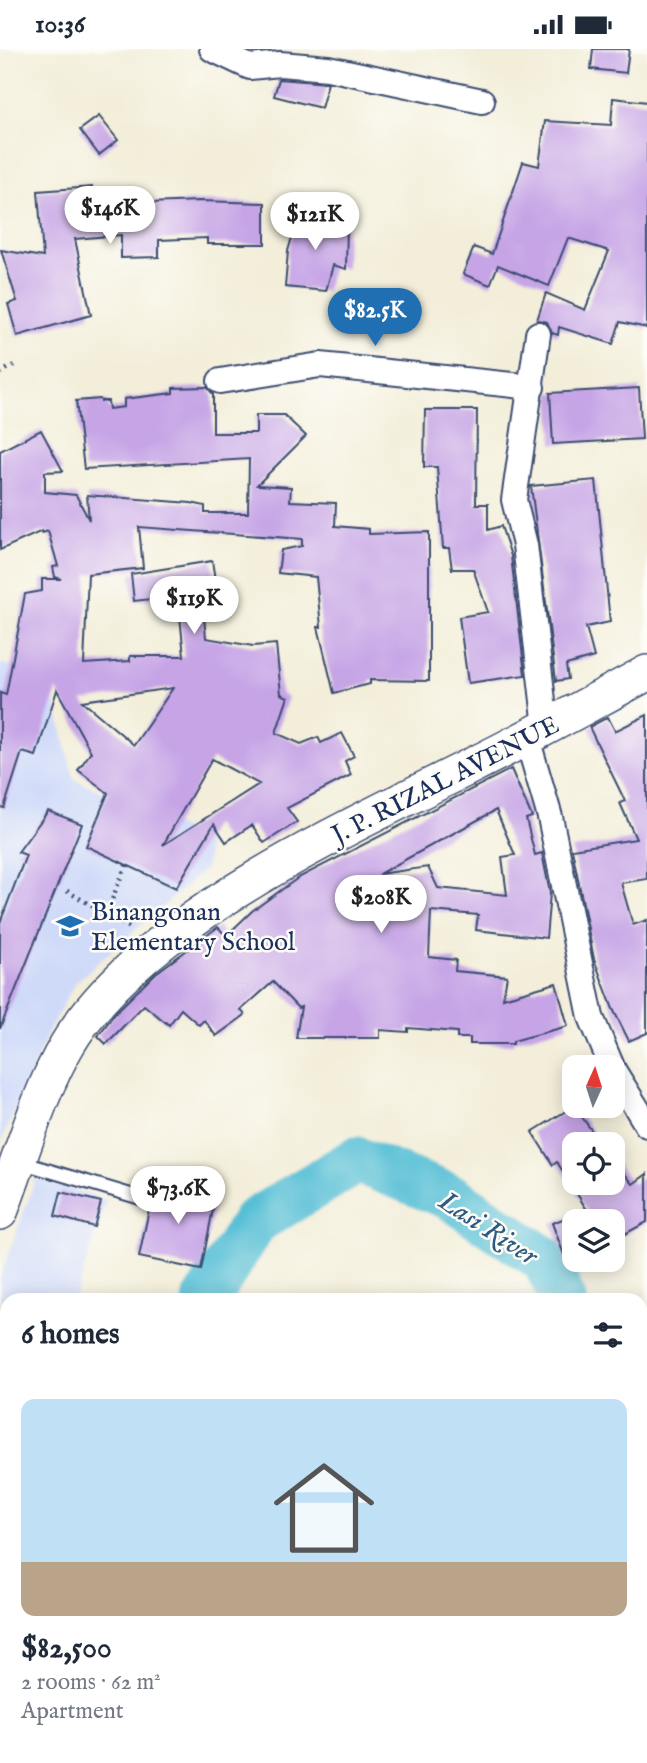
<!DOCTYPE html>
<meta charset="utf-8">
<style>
body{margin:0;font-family:"IM FELL English",serif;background:#f6f6f7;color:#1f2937;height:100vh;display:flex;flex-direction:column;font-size:26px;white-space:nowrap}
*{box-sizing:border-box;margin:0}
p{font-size:23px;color:#747a83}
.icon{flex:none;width:38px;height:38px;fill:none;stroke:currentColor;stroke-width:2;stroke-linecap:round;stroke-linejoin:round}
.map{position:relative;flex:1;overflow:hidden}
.details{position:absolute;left:0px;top:1244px;width:648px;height:471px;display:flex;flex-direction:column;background:#fff;border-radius:21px 21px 0 0;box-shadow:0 4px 18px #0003}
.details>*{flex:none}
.needle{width:46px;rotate:3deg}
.tools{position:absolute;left:562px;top:1006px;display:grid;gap:14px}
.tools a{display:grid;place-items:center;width:63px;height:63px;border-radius:14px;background:#fff;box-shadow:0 4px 18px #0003;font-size:35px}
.price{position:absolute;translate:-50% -60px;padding:0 16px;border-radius:24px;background:#fff;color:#222;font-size:23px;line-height:46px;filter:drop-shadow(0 2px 4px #0008)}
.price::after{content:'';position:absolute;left:50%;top:42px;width:21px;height:16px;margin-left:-10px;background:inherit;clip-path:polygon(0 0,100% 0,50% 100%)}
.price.on{background:#1f6fb2;color:#fff}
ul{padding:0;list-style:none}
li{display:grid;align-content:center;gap:14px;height:371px;padding:0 21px}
li span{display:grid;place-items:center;height:217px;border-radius:14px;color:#555}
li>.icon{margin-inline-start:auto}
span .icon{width:126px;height:126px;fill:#fffc;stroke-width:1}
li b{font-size:30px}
h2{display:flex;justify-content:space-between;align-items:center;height:84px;padding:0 21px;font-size:30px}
.status{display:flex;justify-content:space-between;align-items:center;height:49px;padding:0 35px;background:#fff;direction:ltr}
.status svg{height:19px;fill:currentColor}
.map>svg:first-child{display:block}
</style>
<div class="status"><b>10:36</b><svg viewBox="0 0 49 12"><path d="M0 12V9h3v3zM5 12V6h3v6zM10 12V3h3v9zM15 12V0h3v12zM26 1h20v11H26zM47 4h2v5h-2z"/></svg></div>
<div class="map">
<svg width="647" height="1714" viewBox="0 0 647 1714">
<rect width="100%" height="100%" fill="#fdfcf7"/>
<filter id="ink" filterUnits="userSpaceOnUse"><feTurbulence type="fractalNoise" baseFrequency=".0143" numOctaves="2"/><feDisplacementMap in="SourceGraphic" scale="14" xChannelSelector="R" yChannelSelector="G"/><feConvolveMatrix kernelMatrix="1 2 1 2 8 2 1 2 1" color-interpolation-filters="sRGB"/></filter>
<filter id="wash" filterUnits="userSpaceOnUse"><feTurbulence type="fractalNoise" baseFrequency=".00686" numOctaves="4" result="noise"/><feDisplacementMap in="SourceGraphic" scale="28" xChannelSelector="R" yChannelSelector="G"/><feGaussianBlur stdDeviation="1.57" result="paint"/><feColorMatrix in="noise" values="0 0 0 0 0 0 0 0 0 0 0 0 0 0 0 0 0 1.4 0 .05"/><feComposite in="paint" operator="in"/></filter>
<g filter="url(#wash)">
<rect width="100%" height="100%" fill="#f3eed9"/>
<g fill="#cfdaf9">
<path d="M 0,614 L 49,628 L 74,730 L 206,791 L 207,811 L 205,820 L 75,934 L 48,983 L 0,1096 Z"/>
<path d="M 36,1129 L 107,1151 L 74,1251 L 0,1251 L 0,1228 Z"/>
</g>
<g fill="#a5c973" stroke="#607c68" stroke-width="2">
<path d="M 641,1594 L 647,1596 L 647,1714 L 492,1714 L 488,1708 L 640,1708 Z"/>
<path d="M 7,1600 L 7,1708 L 263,1708 L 261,1714 L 0,1714 L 0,1634 Z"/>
</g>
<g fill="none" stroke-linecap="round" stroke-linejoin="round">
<g stroke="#59c0d6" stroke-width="47">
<path d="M 206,1251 L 255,1172 L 357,1111 L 451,1148 L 545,1211 L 563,1251"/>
<path d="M 640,1368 L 647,1375"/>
<path d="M 0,1382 L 7,1376"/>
<path d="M 478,1708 L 485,1714"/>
</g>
</g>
<g id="blocks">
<g fill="#c6a4e6" fill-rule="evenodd">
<path d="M 593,0 L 629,0 L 626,24 L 591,20 Z"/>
<path d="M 279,30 L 328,34 L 321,59 L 274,47 Z"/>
<path d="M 613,49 L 647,53 L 647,279 L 620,273 L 613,295 L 559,278 L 558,286 L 552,284 L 547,273 L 537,271 L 546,244 L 585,261 L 609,202 L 568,189 L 549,237 L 498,216 L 490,236 L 463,225 L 474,198 L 492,205 L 523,113 L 539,117 L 545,72 L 611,76 Z"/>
<path d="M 99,67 L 118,91 L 99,106 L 80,81 Z"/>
<path d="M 92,138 L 94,156 L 200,152 L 265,154 L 265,195 L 207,195 L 207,189 L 159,191 L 159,208 L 121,209 L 121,186 L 75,190 L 91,266 L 17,287 L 8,255 L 17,252 L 1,201 L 43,208 L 38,142 Z"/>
<path d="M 300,161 L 347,175 L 346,220 L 333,216 L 326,242 L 285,238 L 288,202 Z"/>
<path d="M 207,338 L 213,345 L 213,384 L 256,384 L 256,366 L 284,366 L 306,387 L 257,436 L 291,438 L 290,452 L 336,454 L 335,477 L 369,480 L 369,485 L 429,483 L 429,632 L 370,631 L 370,635 L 334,644 L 318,578 L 321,578 L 316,528 L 278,524 L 281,501 L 302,497 L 302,490 L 139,478 L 143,519 L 88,525 L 84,615 L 130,612 L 130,607 L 184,607 L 178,547 L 134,552 L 131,525 L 212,512 L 217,544 L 202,546 L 206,589 L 253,597 L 276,595 L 281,645 L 288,648 L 276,684 L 301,695 L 318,688 L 321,694 L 342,684 L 354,707 L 345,712 L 351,726 L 287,759 L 297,773 L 264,794 L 252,776 L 226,793 L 214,775 L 176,839 L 86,797 L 108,744 L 78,721 L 91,703 L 57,641 L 36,707 L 22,703 L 4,759 L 0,758 L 0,644 L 6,646 L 25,545 L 42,542 L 42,530 L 61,530 L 55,528 L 53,518 L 58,517 L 48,482 L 42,484 L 42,482 L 0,501 L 0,402 L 41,381 L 63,422 L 45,423 L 45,443 L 76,446 L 89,471 L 87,446 L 191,454 L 205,457 L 205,464 L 248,464 L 249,410 L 84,420 L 76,352 L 100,350 L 101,352 L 108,352 L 109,360 L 124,358 L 124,350 L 173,344 L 173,339 ZM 173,639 L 134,696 L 82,652 ZM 212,710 L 259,735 L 163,796 Z"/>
<path d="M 639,339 L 642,390 L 553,395 L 550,344 Z"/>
<path d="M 425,361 L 477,361 L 476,455 L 488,455 L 488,481 L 501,477 L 511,507 L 525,626 L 468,634 L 459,568 L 488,563 L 473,520 L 452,520 L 449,499 L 443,499 L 437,418 L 424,418 Z"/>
<path d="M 596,431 L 610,573 L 586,578 L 594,608 L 566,616 L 568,630 L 556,632 L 531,437 Z"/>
<path d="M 647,666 L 647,830 L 621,834 L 633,876 L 647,871 L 647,984 L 629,992 L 613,960 L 594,910 L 572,800 L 636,790 L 620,754 L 625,752 L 589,678 L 608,668 L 615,682 Z"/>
<path d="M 511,720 L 532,768 L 526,770 L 535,806 L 542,804 L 550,844 L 546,889 L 476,881 L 478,866 L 431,862 L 429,908 L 456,911 L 455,922 L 507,927 L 503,949 L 556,934 L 568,977 L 513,992 L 513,995 L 470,995 L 470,989 L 457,989 L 457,983 L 408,979 L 408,983 L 380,981 L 380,989 L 296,989 L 301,958 L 298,959 L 273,933 L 241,961 L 245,966 L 216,987 L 204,971 L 199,976 L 181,960 L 169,976 L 144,956 L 106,995 L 98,987 L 115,964 L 156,924 L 218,878 L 226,887 L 252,862 L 298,829 ZM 496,761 L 515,806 L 502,808 L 507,846 L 438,839 L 428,818 L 379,825 Z"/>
<path d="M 48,762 L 82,775 L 0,980 L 0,874 L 26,806 L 18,803 Z"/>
<path d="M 574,1057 L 602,1096 L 574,1096 L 574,1134 L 612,1134 L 612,1109 L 633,1135 L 647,1125 L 647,1173 L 612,1192 L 612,1172 L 574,1172 L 574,1211 L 577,1211 L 568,1216 L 552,1174 L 587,1161 L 557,1113 L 553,1116 L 532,1083 Z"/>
<path d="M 155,1132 L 216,1145 L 201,1221 L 139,1208 Z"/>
<path d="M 61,1143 L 101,1153 L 94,1178 L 55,1167 Z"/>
</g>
</g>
</g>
<g filter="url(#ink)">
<use href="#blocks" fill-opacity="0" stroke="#3b4c70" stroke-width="2"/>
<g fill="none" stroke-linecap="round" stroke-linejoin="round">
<defs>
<g id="service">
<path d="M 20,1113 L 144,1150"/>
<path d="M 0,1559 L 7,1562"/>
<path d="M 0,1708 L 23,1714"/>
<path d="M 234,1714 L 237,1708"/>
<path d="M 629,1714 L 629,1708"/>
</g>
<g id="minor">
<path d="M 212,0 L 250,18 L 280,15 L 328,19 L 482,52"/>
<path d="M 538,285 L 514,451 L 525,496 L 546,678"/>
<path d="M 220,332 L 320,316 L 532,338"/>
<path d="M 527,689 L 550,768 L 591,968 L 612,1018"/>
<path d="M 612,1019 L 647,1076"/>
</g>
<path id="secondary" d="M 0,1163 C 19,1113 40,1041 67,996 C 139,872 348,779 473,716 C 532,687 589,655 647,624"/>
</defs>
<use href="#service" stroke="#3b4c70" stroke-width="16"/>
<use href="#minor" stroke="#3b4c70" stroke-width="28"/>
<use href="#secondary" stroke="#3b4c70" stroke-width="38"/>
<g stroke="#3b4c70" stroke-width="4.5" stroke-dasharray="2 5" stroke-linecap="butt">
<path d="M 0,324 L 16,315"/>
<path d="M 67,842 L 132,880"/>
<path d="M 107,863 L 126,816"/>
</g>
<use href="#service" stroke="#fff" stroke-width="12"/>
<use href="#minor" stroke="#fff" stroke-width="24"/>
<use href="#secondary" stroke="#fff" stroke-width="35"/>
</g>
</g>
<defs>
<symbol id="school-bare" viewBox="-9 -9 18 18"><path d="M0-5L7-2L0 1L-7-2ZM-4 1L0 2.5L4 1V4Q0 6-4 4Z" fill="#1f6fb2" stroke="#fdfcf7" stroke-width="2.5" paint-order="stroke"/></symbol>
</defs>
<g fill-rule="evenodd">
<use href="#school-bare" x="51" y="858" width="38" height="38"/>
</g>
<g text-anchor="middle" stroke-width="5" stroke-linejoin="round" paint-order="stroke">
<g font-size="26" fill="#1b2f5e" stroke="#fdfcf7">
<text transform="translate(445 730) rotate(-27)" y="9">J. P. RIZAL AVENUE</text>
</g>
<g font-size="26" fill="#1b2f5e" stroke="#fdfcf7" text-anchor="start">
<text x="91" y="871">Binangonan<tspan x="91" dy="30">Elementary School</tspan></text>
</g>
<g font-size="28" font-style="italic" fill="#2e5a82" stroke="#fdfcf7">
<text transform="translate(489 1178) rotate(33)" y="10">Lasi River</text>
</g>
</g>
</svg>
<div class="tools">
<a><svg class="needle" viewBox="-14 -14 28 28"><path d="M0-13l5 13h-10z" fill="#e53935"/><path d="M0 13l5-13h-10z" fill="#747a83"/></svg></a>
<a><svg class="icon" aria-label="locate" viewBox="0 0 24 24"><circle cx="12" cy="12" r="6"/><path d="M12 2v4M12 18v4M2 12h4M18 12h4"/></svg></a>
<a><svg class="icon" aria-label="layers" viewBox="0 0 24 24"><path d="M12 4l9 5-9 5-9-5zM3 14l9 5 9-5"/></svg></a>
</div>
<b class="price" style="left:110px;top:197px">$146K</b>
<b class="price" style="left:315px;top:203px">$121K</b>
<b class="price on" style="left:375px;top:299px">$82.5K</b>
<b class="price" style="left:194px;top:587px">$119K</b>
<b class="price" style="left:381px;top:886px">$208K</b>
<b class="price" style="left:178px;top:1177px">$73.6K</b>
<section class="details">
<h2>6 homes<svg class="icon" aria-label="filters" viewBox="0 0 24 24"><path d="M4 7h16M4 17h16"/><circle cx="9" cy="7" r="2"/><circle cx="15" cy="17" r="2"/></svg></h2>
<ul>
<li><span style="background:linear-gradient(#bfe0f5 75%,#b9a48a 0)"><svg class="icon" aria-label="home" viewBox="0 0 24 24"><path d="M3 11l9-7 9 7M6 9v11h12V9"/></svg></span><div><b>$82,500</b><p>2 rooms · 62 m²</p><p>Apartment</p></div></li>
</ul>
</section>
</div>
